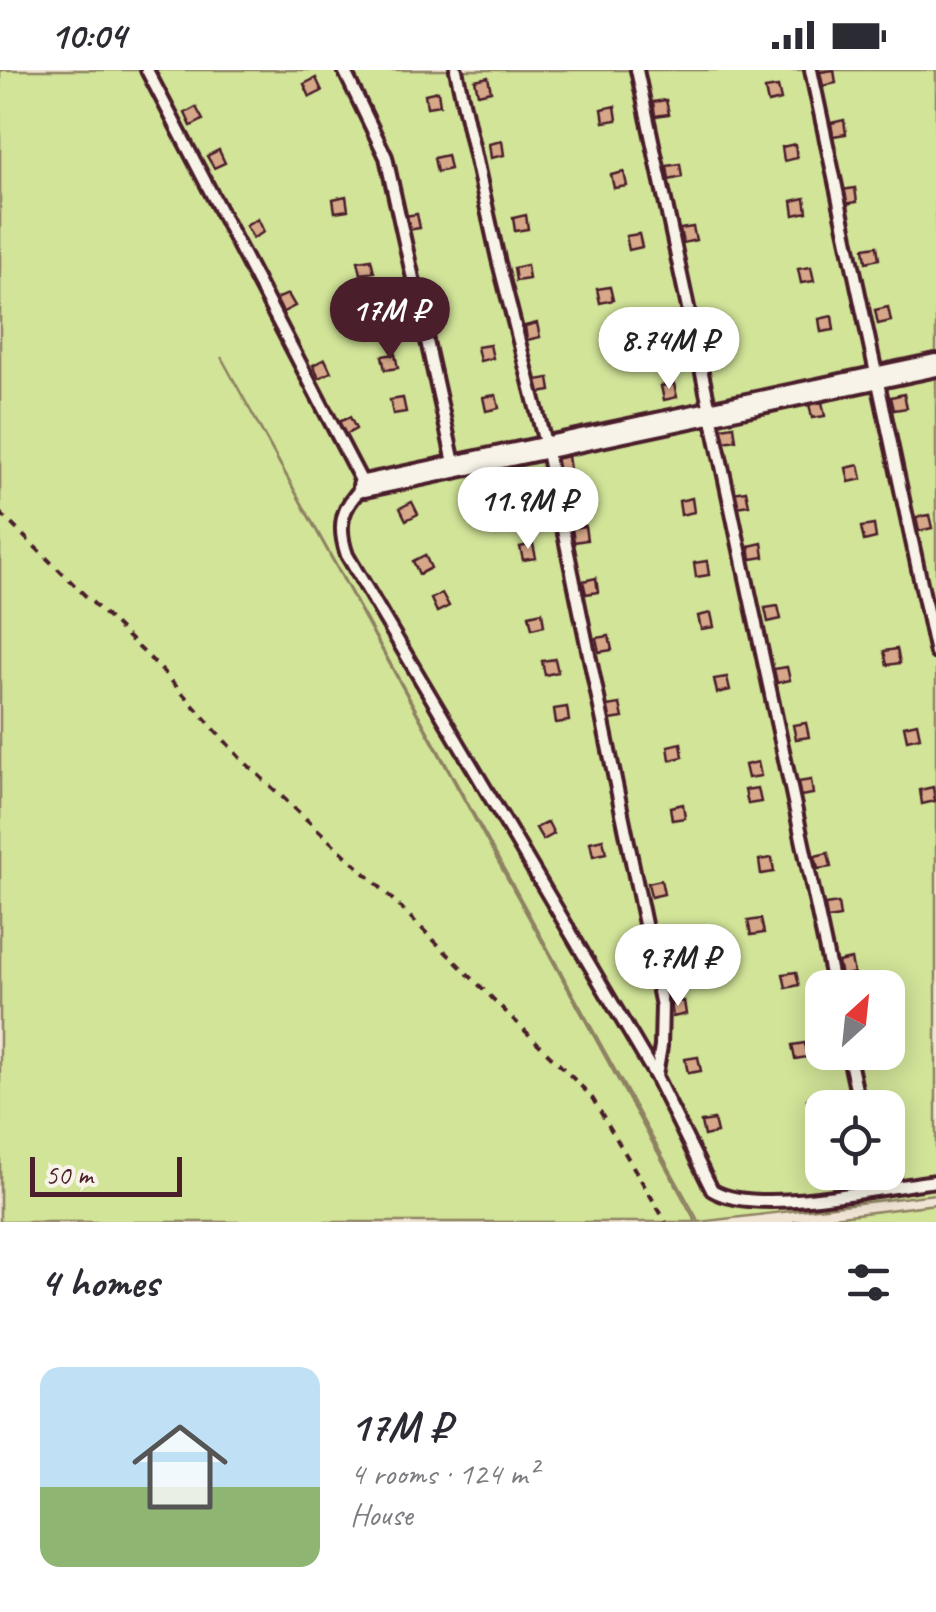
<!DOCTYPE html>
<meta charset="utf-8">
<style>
body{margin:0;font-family:Caveat,sans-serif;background:#f7f7f7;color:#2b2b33;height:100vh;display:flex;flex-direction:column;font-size:38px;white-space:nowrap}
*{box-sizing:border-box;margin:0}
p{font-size:32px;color:#7c7c81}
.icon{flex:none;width:55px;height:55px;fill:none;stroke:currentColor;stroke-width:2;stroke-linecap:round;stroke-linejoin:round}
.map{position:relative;height:1152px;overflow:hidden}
.sheet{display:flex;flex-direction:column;background:#fff;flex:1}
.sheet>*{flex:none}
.needle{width:65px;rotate:27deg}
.fabs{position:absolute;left:805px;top:900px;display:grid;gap:20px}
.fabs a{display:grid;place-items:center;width:100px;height:100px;border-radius:20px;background:#fff;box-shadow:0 5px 25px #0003;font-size:50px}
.scale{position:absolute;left:30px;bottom:25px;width:152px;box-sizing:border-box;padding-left:10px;border:5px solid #4a1f2b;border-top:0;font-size:28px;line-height:35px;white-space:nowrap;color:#4a1f2b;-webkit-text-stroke:8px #f7f3e8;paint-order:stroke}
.price{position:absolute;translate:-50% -85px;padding:0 22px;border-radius:35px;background:#fff;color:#222;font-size:32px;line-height:65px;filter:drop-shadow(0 2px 5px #0008)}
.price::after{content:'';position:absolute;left:50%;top:60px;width:30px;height:22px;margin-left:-15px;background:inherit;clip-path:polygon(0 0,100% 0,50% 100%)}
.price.selected{background:#4a1f2b;color:#fff}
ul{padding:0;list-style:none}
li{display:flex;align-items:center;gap:30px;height:250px;padding:0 40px}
li span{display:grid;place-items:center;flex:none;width:280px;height:200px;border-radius:20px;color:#555}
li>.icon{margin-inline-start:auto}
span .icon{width:120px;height:120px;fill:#fffc;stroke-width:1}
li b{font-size:42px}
h2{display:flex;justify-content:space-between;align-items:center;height:120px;padding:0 40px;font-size:42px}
.status{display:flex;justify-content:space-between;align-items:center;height:70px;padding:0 50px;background:#fff;direction:ltr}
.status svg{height:28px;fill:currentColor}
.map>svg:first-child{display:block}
</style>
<div class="status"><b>10:04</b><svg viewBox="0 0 49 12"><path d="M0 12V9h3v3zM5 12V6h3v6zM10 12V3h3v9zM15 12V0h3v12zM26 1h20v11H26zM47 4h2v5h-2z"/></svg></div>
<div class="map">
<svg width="936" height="1152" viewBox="0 0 936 1152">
<rect width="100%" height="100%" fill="#f0e4d5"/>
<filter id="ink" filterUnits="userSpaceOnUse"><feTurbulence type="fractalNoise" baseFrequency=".01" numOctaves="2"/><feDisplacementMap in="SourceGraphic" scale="20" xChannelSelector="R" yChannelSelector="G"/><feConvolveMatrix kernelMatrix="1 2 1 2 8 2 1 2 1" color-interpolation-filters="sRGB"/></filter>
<g filter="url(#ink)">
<g fill="#d1e498" stroke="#8e8262" stroke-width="2.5" fill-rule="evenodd">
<path d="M 0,0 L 936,0 L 936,1124 L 699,1152 L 221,287 L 696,1152 L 0,1152 ZM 822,918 L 888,918 L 888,982 L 822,982 ZM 822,1038 L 888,1038 L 888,1102 L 822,1102 Z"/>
<path d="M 936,1134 L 936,1152 L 793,1152 Z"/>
</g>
<g fill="#d6a788" stroke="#4a1f2b" stroke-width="2.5">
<path d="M 834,0 L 836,13 L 823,16 L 820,2 Z"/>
<path d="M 488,7 L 491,21 L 478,24 L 475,10 Z"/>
<path d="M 316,8 L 322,21 L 310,27 L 304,14 Z"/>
<path d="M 778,17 L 781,30 L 768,33 L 765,19 Z"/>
<path d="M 438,21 L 440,35 L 427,37 L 425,24 Z"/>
<path d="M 666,30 L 669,44 L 655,46 L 653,32 Z"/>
<path d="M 615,36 L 617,50 L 604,52 L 602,39 Z"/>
<path d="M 196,37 L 203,50 L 191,56 L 185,43 Z"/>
<path d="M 844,50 L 846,64 L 833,66 L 831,53 Z"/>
<path d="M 502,71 L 504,85 L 491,88 L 489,74 Z"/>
<path d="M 795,74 L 797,88 L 784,91 L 782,77 Z"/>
<path d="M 219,80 L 225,93 L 214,98 L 207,86 Z"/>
<path d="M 447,85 L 450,99 L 437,102 L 434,88 Z"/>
<path d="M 680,94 L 682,107 L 669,110 L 667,96 Z"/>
<path d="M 624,102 L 627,116 L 614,118 L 611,105 Z"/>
<path d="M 855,118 L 857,132 L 844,134 L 842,120 Z"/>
<path d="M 346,126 L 348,140 L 335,142 L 333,129 Z"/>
<path d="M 805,128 L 807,142 L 794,145 L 792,131 Z"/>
<path d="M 417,144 L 420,158 L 407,160 L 405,146 Z"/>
<path d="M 526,145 L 528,159 L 515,161 L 513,148 Z"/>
<path d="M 258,149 L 264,162 L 253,168 L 246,156 Z"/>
<path d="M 693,157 L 696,170 L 683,173 L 680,159 Z"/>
<path d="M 639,164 L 642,177 L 629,180 L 626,166 Z"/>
<path d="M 877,176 L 879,189 L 866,192 L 864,178 Z"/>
<path d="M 371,189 L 374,202 L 361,204 L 358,191 Z"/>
<path d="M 527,195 L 529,209 L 516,211 L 514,198 Z"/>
<path d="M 811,197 L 814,211 L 801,213 L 798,199 Z"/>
<path d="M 610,217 L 613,230 L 600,233 L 597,219 Z"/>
<path d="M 288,224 L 295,236 L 283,242 L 276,229 Z"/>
<path d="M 888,237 L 891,251 L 878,254 L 875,240 Z"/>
<path d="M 384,239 L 387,253 L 374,255 L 371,242 Z"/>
<path d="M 442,240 L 445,254 L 432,256 L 429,242 Z"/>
<path d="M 832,246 L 834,260 L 821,262 L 819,249 Z"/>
<path d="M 537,253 L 540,267 L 527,270 L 525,256 Z"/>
<path d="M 623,255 L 626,269 L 613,271 L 610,258 Z"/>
<path d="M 715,271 L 718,285 L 705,287 L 702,274 Z"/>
<path d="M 490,275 L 493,288 L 480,291 L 477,277 Z"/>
<path d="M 395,284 L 398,298 L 385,300 L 382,286 Z"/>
<path d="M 325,289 L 331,302 L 319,308 L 313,295 Z"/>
<path d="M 549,308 L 551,321 L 539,323 L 536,310 Z"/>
<path d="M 674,314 L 677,327 L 664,330 L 661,316 Z"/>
<path d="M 904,324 L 907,338 L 894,340 L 891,327 Z"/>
<path d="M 496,325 L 499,338 L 486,341 L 483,327 Z"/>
<path d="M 403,328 L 406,342 L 393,344 L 390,330 Z"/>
<path d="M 822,332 L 825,346 L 812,348 L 809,334 Z"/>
<path d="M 350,347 L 356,359 L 345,365 L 338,352 Z"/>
<path d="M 734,356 L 736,370 L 724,372 L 721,358 Z"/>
<path d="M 568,386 L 570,400 L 557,403 L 555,389 Z"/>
<path d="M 859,395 L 862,409 L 849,412 L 846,398 Z"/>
<path d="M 516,400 L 519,414 L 506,417 L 503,403 Z"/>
<path d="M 746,421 L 749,435 L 736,437 L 733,423 Z"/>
<path d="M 692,428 L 694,442 L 681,445 L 679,431 Z"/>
<path d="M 412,432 L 418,444 L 406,450 L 400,438 Z"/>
<path d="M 929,445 L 932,458 L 919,461 L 916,447 Z"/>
<path d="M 874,455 L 876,468 L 864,471 L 861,457 Z"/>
<path d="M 585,456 L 587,470 L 574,472 L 572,458 Z"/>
<path d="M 762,473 L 764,487 L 751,489 L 749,476 Z"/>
<path d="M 533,474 L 536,488 L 523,490 L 520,477 Z"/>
<path d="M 425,485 L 431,498 L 419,504 L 413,491 Z"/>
<path d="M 707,491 L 709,505 L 696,507 L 694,493 Z"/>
<path d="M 596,508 L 598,522 L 586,524 L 583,511 Z"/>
<path d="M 442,523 L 449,536 L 437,542 L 431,529 Z"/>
<path d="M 778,536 L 781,549 L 768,552 L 765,538 Z"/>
<path d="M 542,542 L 544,556 L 532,559 L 529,545 Z"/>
<path d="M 711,543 L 714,557 L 701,559 L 698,546 Z"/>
<path d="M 609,566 L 612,580 L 599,582 L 596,568 Z"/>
<path d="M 897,579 L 900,593 L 887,595 L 884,581 Z"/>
<path d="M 555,589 L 558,602 L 545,605 L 542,591 Z"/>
<path d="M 787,597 L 790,610 L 777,613 L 774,599 Z"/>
<path d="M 727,607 L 730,620 L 717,623 L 714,609 Z"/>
<path d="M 620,634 L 623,648 L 610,650 L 607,636 Z"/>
<path d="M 567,637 L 569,651 L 556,653 L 554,639 Z"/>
<path d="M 806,653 L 809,667 L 796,669 L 793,655 Z"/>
<path d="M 917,653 L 920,667 L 907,670 L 904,656 Z"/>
<path d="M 681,673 L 683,687 L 670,690 L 668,676 Z"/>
<path d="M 758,692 L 761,706 L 748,708 L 745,695 Z"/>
<path d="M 811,710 L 813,724 L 800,726 L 798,712 Z"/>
<path d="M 933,717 L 935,731 L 922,734 L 920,720 Z"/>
<path d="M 758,718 L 761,732 L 748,734 L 745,720 Z"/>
<path d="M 683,734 L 685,748 L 672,750 L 670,737 Z"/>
<path d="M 548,752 L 554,764 L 543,770 L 536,758 Z"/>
<path d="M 603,769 L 606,783 L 593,786 L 590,772 Z"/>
<path d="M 828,783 L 831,797 L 818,799 L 815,786 Z"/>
<path d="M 772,788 L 774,802 L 761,804 L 759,790 Z"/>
<path d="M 661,810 L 664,824 L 651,827 L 648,813 Z"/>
<path d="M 838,833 L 840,847 L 827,849 L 825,835 Z"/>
<path d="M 761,849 L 764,863 L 751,865 L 748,851 Z"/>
<path d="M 668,871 L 671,885 L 658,887 L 655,874 Z"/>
<path d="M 851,889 L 854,903 L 841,906 L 838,892 Z"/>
<path d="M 796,902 L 799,915 L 786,918 L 783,904 Z"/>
<path d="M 684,931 L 686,944 L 673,947 L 671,933 Z"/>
<path d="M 805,973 L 807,987 L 795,989 L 792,975 Z"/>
<path d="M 698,987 L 701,1001 L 688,1003 L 685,989 Z"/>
<path d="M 819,1026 L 822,1040 L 809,1043 L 807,1029 Z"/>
<path d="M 714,1050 L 717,1063 L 704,1066 L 701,1052 Z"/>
</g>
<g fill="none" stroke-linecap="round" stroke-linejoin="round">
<defs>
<g id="service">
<path d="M 147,0 L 364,416 C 341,437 337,456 347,485 L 656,1007 L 712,1120 C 755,1147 883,1117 936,1111"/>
<path d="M 344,0 L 386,87 L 455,397"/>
<path d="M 456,0 L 498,189 L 546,377 L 662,936 L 661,976 L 656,1006"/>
<path d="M 637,0 L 834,918"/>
<path d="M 811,0 L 936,583"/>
<path d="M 848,982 L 860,1038"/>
</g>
<path id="minor" d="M 364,416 L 936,295"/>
</defs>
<use href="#service" stroke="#4a1f2b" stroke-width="18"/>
<use href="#minor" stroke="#4a1f2b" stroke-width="28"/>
<path stroke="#4a1f2b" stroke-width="4" stroke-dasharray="8 8" stroke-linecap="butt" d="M 0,443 L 159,597 L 240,688 L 382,819 L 591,1026 L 666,1152"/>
<use href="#service" stroke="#f7f3e8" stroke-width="10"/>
<use href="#minor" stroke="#f7f3e8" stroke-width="20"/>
</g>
</g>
</svg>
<div class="fabs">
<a><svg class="needle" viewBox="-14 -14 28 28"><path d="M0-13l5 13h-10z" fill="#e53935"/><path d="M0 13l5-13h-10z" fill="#7c7c81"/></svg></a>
<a><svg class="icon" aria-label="locate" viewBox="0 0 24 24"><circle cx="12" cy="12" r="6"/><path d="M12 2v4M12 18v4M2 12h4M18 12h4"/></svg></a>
</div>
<div class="scale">50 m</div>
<b class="price selected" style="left:390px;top:292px">17M ₽</b>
<b class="price" style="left:669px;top:322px">8.74M ₽</b>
<b class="price" style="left:528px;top:482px">11.9M ₽</b>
<b class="price" style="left:678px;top:939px">9.7M ₽</b>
</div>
<section class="sheet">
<h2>4 homes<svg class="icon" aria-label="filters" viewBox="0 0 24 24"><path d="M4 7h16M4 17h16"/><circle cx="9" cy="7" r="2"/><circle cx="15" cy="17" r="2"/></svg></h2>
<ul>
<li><span style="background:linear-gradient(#bfe0f5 60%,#8fb573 0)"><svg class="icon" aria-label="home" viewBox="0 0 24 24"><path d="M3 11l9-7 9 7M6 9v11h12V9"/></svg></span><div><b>17M ₽</b><p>4 rooms · 124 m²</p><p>House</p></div></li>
</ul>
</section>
